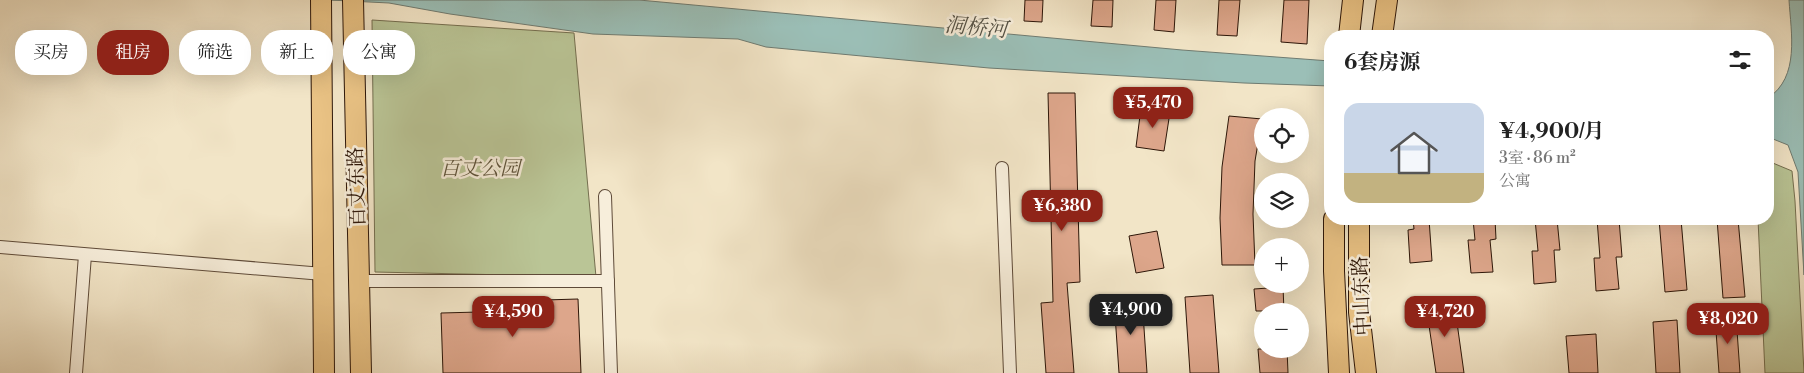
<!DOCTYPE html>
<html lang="zh">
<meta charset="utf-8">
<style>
body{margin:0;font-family:"Libre Bodoni","Noto Serif SC",serif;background:#f6f6f6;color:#222;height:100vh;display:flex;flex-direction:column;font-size:19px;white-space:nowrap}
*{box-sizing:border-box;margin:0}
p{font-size:16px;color:#767676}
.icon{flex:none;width:28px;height:28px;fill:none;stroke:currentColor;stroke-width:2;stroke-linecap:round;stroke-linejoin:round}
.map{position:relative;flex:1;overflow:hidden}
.side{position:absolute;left:1324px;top:30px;width:450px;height:195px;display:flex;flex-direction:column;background:#fff;border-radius:20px;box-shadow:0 5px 20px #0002}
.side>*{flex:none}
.banner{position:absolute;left:15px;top:30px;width:475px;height:45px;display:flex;gap:10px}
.tools{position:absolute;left:1254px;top:108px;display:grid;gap:10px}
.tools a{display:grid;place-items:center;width:55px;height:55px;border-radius:50%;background:#fff;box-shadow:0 5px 20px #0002;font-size:25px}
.price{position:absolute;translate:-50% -42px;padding:0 11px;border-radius:10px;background:#8f2418;color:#fff;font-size:16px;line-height:32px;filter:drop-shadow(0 1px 2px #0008)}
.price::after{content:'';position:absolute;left:50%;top:30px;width:15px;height:11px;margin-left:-8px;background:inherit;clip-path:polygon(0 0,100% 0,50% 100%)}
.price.active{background:#222;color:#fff}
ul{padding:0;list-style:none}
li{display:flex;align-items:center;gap:15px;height:125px;padding:0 20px}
li span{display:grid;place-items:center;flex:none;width:140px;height:100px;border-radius:15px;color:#555}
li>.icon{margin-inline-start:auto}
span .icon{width:60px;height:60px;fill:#fffc;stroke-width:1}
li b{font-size:21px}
h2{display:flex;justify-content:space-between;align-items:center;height:60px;padding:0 20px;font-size:21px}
.chip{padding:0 18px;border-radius:20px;background:#fff;box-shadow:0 5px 20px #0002;font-size:18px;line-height:45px}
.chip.active{background:#8f2418;color:#fff}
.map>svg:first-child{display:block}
</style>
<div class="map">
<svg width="1804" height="373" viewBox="0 0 1804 373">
<rect width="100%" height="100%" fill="#f2e5c7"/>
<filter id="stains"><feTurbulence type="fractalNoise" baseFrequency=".004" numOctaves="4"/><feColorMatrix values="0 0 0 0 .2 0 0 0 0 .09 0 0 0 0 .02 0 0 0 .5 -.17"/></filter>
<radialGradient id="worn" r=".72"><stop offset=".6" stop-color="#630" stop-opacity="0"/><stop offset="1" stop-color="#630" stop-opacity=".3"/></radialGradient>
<g fill="#bac596" stroke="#746e4f">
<path d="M 372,20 L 574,33 L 596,277 L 375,272 Z"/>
<path d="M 1768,161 L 1792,171 L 1795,201 L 1804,373 L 1765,373 L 1758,219 L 1768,219 Z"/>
</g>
<g fill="#9bbfb7" stroke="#6f7b71">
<path d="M 330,0 L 639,0 L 1182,50 L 1330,61 L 1330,86 L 1244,83 L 989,68 L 766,47 L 738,39 L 593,34 L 450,14 L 389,3 Z"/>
<path d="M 1789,0 L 1804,0 L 1804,275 L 1798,172 L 1788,145 L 1768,137 L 1768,98 C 1800,77 1791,33 1789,0 Z"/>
</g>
<g fill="#dda68b" stroke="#2d1608">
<path d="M 1025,0 L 1043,0 L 1042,22 L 1024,21 Z"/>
<path d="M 1093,0 L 1113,0 L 1112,27 L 1091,26 Z"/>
<path d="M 1156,0 L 1176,0 L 1174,32 L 1154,30 Z"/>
<path d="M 1219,0 L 1240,0 L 1237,36 L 1217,35 Z"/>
<path d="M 1284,0 L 1309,0 L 1307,44 L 1281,42 Z"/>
<path d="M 1048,93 L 1075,93 L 1080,282 L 1067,283 L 1074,373 L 1046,373 L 1041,303 L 1053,302 Z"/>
<path d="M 1141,108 L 1170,112 L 1164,151 L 1136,147 Z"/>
<path d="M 1229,116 L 1262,119 L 1255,161 L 1253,214 L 1255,265 L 1222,265 L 1220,218 L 1222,167 Z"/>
<path d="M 1413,219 L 1429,219 L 1432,261 L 1410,263 L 1408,230 L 1414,229 Z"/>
<path d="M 1473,219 L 1495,219 L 1496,239 L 1490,240 L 1493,272 L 1471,273 L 1468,240 L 1475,240 Z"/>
<path d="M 1535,219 L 1557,219 L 1560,250 L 1554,250 L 1556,282 L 1534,284 L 1532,251 L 1538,251 Z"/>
<path d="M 1597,219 L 1619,219 L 1622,257 L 1616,257 L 1619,289 L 1596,291 L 1594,258 L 1600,258 Z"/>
<path d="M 1659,219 L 1681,219 L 1687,290 L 1665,292 Z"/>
<path d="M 1717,219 L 1738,219 L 1745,297 L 1723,298 Z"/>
<path d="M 1157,231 L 1164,268 L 1136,273 L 1129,236 Z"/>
<path d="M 1283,287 L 1284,311 L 1256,311 L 1254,289 Z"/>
<path d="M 1213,295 L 1219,373 L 1190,373 L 1185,297 Z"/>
<path d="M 1142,298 L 1147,373 L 1119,373 L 1114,300 Z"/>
<path d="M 578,299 L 581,373 L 443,373 L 441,313 L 479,312 L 479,302 Z"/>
<path d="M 1454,301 L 1464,373 L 1436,373 L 1426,305 Z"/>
<path d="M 1736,316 L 1740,373 L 1719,373 L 1715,317 Z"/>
<path d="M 1677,320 L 1680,373 L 1656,373 L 1653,322 Z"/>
<path d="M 1596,334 L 1598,373 L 1569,373 L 1566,336 Z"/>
<path d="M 1258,349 L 1287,349 L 1288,373 L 1260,373 Z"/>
</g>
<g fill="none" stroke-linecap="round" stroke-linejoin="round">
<defs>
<g id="street">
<path d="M 1002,168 L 1010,373"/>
<path d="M 605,196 L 611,373"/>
<path d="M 0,247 L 323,274"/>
<path d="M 359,281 L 608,281"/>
<path d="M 76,373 L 85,255"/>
</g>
<g id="primary">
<path d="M 321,0 L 324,373"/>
<path d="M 353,0 L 361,373"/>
<path d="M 1349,36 L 1353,0"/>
<path d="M 1382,36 L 1387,0"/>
<path d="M 1334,219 L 1334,271 L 1339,373"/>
<path d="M 1359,219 L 1359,312 L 1366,373"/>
</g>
</defs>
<use href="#street" stroke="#5e4a38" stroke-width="14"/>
<use href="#primary" stroke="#2d1608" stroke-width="22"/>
<use href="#street" stroke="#f7eedb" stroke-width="12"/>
<use href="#primary" stroke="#e9c284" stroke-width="20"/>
</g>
<g text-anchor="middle" stroke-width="5" stroke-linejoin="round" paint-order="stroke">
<g font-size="20" font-style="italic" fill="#5e533a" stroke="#f7eedb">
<text x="480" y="175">百丈公园</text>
</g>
<g font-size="20" fill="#2d1608" stroke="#f7eedb">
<text transform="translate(356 187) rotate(-92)" y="7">百丈东路</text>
<text transform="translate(1361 296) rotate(-93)" y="7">中山东路</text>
</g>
<g font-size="21" font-style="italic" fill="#545145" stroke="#f7eedb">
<text transform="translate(976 27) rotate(5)" y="7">洞桥河</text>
</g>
</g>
<rect width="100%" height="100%" filter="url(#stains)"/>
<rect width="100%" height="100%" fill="url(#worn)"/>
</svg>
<div class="tools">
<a><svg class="icon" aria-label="locate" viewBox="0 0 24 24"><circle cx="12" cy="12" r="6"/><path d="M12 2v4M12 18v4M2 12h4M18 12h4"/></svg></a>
<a><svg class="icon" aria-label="layers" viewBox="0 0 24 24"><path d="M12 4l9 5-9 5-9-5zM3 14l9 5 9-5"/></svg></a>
<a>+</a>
<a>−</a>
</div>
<b class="price" style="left:1153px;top:129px">¥5,470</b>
<b class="price" style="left:1062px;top:232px">¥6,380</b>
<b class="price active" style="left:1131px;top:336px">¥4,900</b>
<b class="price" style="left:513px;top:338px">¥4,590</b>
<b class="price" style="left:1445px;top:338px">¥4,720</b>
<b class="price" style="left:1728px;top:345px">¥8,020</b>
<div class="banner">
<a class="chip">买房</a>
<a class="chip active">租房</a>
<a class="chip">筛选</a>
<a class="chip">新上</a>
<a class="chip">公寓</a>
</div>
<section class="side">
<h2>6套房源<svg class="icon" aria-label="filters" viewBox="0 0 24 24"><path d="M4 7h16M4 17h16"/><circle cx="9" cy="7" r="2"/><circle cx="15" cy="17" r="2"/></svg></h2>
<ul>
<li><span style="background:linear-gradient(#c9d6e8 70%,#c2b280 0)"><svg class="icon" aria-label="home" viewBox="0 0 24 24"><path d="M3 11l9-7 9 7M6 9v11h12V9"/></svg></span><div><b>¥4,900/月</b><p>3室 · 86 m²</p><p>公寓</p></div></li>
</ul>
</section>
</div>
